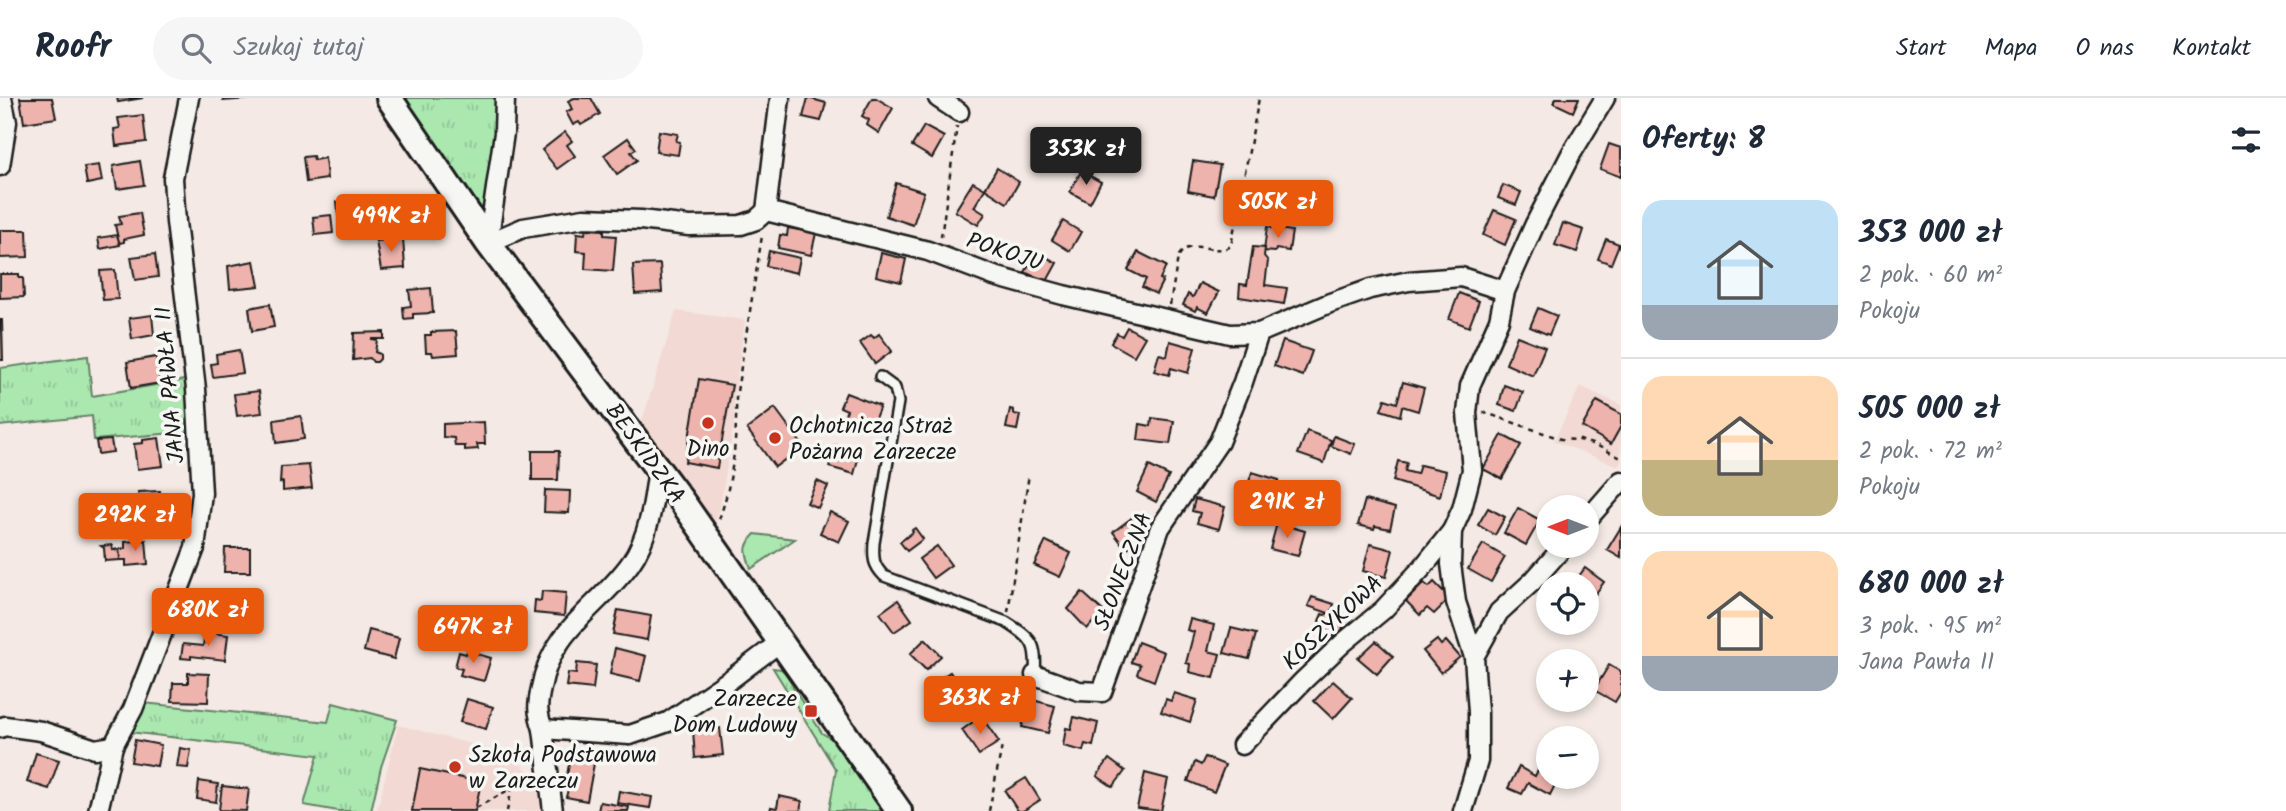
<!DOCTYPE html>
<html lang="pl">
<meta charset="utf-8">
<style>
body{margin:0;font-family:Kalam,sans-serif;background:#f6f6f7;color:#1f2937;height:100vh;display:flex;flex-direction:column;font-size:26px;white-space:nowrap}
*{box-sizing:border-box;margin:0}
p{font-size:23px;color:#747a83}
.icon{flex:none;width:38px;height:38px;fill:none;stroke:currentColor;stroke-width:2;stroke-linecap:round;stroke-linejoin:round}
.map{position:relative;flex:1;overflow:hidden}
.details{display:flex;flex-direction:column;background:#fff;width:665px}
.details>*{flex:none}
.needle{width:46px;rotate:270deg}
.controls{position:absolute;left:1536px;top:397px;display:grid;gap:14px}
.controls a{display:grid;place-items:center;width:63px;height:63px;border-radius:50%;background:#fff;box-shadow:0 4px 10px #0003;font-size:35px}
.price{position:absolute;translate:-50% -60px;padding:0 16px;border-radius:7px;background:#ea580c;color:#fff;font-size:23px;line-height:46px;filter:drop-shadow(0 2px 4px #0008)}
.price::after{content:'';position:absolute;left:50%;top:42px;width:21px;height:16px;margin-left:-10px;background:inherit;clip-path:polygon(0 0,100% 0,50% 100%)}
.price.on{background:#222;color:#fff}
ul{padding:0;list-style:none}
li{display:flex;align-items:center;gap:21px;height:175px;padding:0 21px}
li+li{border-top:2px solid #e0e1e3}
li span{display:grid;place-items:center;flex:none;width:196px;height:140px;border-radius:21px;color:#555}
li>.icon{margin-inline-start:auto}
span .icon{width:84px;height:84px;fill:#fffc;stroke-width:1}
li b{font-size:30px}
h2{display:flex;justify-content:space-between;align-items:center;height:84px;padding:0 21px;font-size:30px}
header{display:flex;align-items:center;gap:42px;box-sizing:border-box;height:98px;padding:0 35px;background:#fff;border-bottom:2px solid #e0e1e3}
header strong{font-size:33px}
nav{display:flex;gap:38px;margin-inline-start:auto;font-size:24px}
.search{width:490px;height:63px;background:#f6f6f7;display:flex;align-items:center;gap:18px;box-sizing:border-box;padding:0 24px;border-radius:38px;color:#747a83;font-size:26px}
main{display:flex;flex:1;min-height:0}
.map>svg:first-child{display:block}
</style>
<header>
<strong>Roofr</strong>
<div class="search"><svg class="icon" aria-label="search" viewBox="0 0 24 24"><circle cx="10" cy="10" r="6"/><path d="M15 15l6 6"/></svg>Szukaj tutaj</div>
<nav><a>Start</a><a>Mapa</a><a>O nas</a><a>Kontakt</a></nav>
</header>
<main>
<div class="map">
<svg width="1621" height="713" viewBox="0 0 1621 713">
<defs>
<pattern id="grass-tufts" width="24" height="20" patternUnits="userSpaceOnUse" patternTransform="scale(1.75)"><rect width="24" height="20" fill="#aae8b0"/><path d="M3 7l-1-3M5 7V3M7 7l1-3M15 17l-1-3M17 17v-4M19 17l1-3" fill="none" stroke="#92c697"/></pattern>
</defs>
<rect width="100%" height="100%" fill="#f4e9e4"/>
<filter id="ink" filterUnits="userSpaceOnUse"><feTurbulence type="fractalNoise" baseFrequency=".0143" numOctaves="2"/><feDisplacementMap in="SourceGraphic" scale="14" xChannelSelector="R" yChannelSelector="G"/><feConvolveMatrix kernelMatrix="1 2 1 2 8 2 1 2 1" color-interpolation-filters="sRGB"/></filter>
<g filter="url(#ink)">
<g fill="#f2d9d3">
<path d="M 676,213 L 745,222 L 734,299 L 734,324 L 720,410 L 714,426 L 710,428 L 639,333 Z"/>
<path d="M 1580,288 L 1621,307 L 1621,364 L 1618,368 L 1554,343 Z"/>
<path d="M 398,627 L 509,656 L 537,681 L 544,713 L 377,713 Z"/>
</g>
<g fill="url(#grass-tufts)" stroke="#638266" stroke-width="2">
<path d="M 401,0 L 502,0 L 485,112 L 479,110 Z"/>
<path d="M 88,258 L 92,298 L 190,281 L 196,333 L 94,342 L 92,318 L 0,328 L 0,270 Z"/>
<path d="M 755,436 L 795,441 L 751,471 C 746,455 742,449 755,436 Z"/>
<path d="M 773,570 L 781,571 L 792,580 L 793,590 L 822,635 L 835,643 L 886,713 L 829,713 L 836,672 Z"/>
<path d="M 143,605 L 328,624 L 333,605 L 397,622 L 381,669 L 371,713 L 338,713 L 304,707 L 318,657 L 129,634 Z"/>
</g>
<g fill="#eeb3ac" stroke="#1c1c1c" stroke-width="2">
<path d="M 20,0 L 52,0 L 56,20 L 24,25 Z"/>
<path d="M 117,0 L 143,0 L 118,4 Z"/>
<path d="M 223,0 L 250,0 L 250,1 L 223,3 Z"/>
<path d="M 574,0 L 591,0 L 600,16 L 581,27 L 579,24 L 573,27 L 566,14 L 572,11 L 568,3 Z"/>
<path d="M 808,0 L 826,5 L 821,23 L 803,19 Z"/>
<path d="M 872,0 L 876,0 L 893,10 L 879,35 L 867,27 L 869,22 L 862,18 Z"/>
<path d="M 1556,0 L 1579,0 L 1573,14 L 1554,5 Z"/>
<path d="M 143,17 L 146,44 L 116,48 L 114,31 L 120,30 L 118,20 Z"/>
<path d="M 924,28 L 944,39 L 932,60 L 912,48 Z"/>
<path d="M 659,33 L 678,36 L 676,43 L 680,44 L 678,57 L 656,54 Z"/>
<path d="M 565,34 L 572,43 L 567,47 L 575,58 L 557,71 L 542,52 Z"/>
<path d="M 628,40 L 636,51 L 631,54 L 637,62 L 617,76 L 604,57 Z"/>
<path d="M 1609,46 L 1621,50 L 1621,79 L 1600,71 Z"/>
<path d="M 313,58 L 314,62 L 325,60 L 327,81 L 306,84 L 303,59 Z"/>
<path d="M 140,63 L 144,87 L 117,91 L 113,68 Z"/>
<path d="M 1193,63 L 1220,67 L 1214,98 L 1188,93 Z"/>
<path d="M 99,67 L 102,83 L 87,86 L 84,69 Z"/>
<path d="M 997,70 L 1019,84 L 1007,105 L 985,91 Z"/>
<path d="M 1081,73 L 1101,84 L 1090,105 L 1070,94 Z"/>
<path d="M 973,84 L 985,91 L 974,109 L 985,116 L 978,127 L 955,113 Z"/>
<path d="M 896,85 L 924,94 L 913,127 L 886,118 Z"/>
<path d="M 1503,87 L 1521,94 L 1516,107 L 1498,100 Z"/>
<path d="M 364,102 L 366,124 L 340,127 L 337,104 Z"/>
<path d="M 1494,112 L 1516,121 L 1505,147 L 1483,137 Z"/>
<path d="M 140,115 L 144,137 L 124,141 L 124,144 L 119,145 L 115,127 L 121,126 L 119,118 Z"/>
<path d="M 331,117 L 333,135 L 315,137 L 313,119 Z"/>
<path d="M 1063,123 L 1081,134 L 1070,153 L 1052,142 Z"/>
<path d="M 1563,125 L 1584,132 L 1577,154 L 1555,147 Z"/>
<path d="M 1267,129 L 1292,133 L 1289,153 L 1276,151 L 1275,154 L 1264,153 Z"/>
<path d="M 788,130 L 816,135 L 811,157 L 778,150 L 780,137 L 787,138 Z"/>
<path d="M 586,131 L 604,132 L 604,137 L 616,138 L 613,173 L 585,171 L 586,154 L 576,153 L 577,135 L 585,136 Z"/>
<path d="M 0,132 L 27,132 L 28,159 L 0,160 Z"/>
<path d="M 117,137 L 120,147 L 100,151 L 98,140 Z"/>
<path d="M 403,140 L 405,170 L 381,172 L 376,143 Z"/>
<path d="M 1606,141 L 1619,146 L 1611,166 L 1598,161 Z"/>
<path d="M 1253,149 L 1265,150 L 1264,158 L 1268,163 L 1265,187 L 1287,190 L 1284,206 L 1239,199 L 1240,186 L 1247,187 Z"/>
<path d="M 769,153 L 800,160 L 797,175 L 766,168 Z"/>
<path d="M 1037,154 L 1057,165 L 1046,185 L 1025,174 Z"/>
<path d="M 1138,154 L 1166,168 L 1160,181 L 1163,182 L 1156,196 L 1142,189 L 1146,181 L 1128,172 Z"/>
<path d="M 881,155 L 906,161 L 901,184 L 876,178 Z"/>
<path d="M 155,156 L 158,179 L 135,182 L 131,159 Z"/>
<path d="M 254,163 L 259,188 L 230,191 L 228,168 Z"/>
<path d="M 660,166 L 662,194 L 635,196 L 633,167 Z"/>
<path d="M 115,172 L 118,201 L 103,202 L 100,173 Z"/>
<path d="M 0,176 L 19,176 L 19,180 L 23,180 L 24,199 L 0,200 Z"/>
<path d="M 1200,185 L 1219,194 L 1208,215 L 1197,209 L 1195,213 L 1183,207 L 1188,196 L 1193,199 Z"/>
<path d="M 431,190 L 433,215 L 413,216 L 413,220 L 404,221 L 403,209 L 411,208 L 409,192 Z"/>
<path d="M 1459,195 L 1479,203 L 1469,229 L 1449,221 Z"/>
<path d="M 270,206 L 274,229 L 252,233 L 249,210 Z"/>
<path d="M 1538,210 L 1557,218 L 1549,237 L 1530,229 Z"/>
<path d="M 152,217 L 154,237 L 132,241 L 129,220 Z"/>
<path d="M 0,222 L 2,222 L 3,262 L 0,262 Z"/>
<path d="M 1127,229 L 1145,239 L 1134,258 L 1111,245 L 1117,235 L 1122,238 Z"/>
<path d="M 456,233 L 458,256 L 433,258 L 432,254 L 426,254 L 425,237 L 431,237 L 431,234 Z"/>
<path d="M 384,234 L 384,241 L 371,241 L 377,242 L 375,254 L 380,256 L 380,261 L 377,264 L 373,264 L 370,260 L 353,262 L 354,235 Z"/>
<path d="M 879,236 L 892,253 L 875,266 L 860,245 L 871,237 L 874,240 Z"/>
<path d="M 1517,238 L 1545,249 L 1533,278 L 1506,266 Z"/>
<path d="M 1170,243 L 1195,250 L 1188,275 L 1171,270 L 1169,277 L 1154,273 L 1159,256 L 1167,258 Z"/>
<path d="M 1283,243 L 1312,253 L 1303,278 L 1274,268 Z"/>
<path d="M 239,252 L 243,275 L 213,279 L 211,266 L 217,265 L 216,256 Z"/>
<path d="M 156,259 L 160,285 L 131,290 L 127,264 Z"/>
<path d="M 699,281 L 732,287 L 717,370 L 685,364 Z"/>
<path d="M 1403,284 L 1424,290 L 1418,313 L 1402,308 L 1400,318 L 1381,312 L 1385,301 L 1397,305 Z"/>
<path d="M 1504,287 L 1523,294 L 1516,313 L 1499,307 Z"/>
<path d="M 259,293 L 262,315 L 237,318 L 234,296 Z"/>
<path d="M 846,295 L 880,308 L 871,330 L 844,318 L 847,312 L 840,309 Z"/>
<path d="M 1597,303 L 1621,316 L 1621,328 L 1611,346 L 1582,329 Z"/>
<path d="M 775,310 L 803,348 L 775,369 L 747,331 Z"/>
<path d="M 1010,311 L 1014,312 L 1014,316 L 1020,317 L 1017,332 L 1006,330 Z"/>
<path d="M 301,318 L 304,341 L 276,345 L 274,322 Z"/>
<path d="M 1152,320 L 1174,323 L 1170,346 L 1138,342 L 1140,326 L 1151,328 Z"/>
<path d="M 484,324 L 485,346 L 477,346 L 478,351 L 465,352 L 465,348 L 455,348 L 454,340 L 443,339 L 443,326 Z"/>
<path d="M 1307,333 L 1331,342 L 1324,365 L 1298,356 Z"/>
<path d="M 1502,337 L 1521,347 L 1502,381 L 1483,371 Z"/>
<path d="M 1334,338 L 1355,346 L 1351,356 L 1331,348 Z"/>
<path d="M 159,340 L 163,368 L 137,371 L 134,346 L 143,345 L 143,342 Z"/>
<path d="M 111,342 L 113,354 L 98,356 L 96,343 Z"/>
<path d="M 835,347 L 860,354 L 854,376 L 829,369 Z"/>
<path d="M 532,353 L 559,353 L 558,382 L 532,382 Z"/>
<path d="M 1398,363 L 1407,365 L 1405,373 L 1417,376 L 1420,367 L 1446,373 L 1440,398 L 1393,383 Z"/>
<path d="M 309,367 L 312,390 L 283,393 L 283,384 L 280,385 L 281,369 Z"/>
<path d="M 1149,368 L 1169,378 L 1156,404 L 1137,394 Z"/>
<path d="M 1252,374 L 1279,382 L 1273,404 L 1245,397 Z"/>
<path d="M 817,383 L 828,388 L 818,410 L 807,405 Z"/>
<path d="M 545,392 L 570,393 L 569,415 L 544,414 Z"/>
<path d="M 160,393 L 162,416 L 135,418 L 134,403 L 139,403 L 138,394 Z"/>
<path d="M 1195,401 L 1225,409 L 1219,431 L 1197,425 L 1200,415 L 1192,413 Z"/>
<path d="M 1365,402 L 1395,410 L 1390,431 L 1375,428 L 1374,431 L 1358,427 Z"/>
<path d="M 1488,410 L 1505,419 L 1495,437 L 1478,427 Z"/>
<path d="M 1518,410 L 1540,422 L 1526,447 L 1504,435 Z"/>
<path d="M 830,414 L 849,423 L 839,444 L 820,435 Z"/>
<path d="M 1133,419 L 1146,436 L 1126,451 L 1113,434 Z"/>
<path d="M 1277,425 L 1305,433 L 1298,458 L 1270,451 Z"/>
<path d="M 1621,429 L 1621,460 L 1607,452 Z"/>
<path d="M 915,430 L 923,441 L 907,453 L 900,444 L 913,434 L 912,432 Z"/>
<path d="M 146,442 L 148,466 L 126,468 L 126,462 L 120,462 L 119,451 L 125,451 L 125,444 Z"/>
<path d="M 1046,443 L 1071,455 L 1060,479 L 1034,467 Z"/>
<path d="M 1370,446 L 1393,452 L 1386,479 L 1363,473 Z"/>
<path d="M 1483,446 L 1505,459 L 1491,484 L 1468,471 Z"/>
<path d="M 112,447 L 113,452 L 119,451 L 120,462 L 105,463 L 104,450 L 101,448 Z"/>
<path d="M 937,448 L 951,467 L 933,480 L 919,461 Z"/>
<path d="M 225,450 L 250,450 L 250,474 L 224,474 Z"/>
<path d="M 1585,470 L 1604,484 L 1591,502 L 1587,499 L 1587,486 L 1573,486 Z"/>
<path d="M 1434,484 L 1450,500 L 1434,516 L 1427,510 L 1420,517 L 1406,503 L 1424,485 L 1429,489 Z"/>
<path d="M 542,493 L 566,495 L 564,518 L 534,515 L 535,502 L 541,503 Z"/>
<path d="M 1082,494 L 1103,513 L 1087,531 L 1068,511 Z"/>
<path d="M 1312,499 L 1334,506 L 1331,516 L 1308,508 Z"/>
<path d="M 898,502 L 912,522 L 894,534 L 880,515 Z"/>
<path d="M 618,512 L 651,518 L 647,542 L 613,536 Z"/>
<path d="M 1328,515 L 1346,521 L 1339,540 L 1321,534 L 1324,525 L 1319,523 L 1322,516 L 1325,517 Z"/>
<path d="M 1190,521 L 1214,527 L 1208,553 L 1220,556 L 1214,580 L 1189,574 L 1190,566 L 1186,565 L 1194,534 L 1187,532 Z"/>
<path d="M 1231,530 L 1256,536 L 1249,561 L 1224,555 Z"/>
<path d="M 369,532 L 399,540 L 394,561 L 364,553 Z"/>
<path d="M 205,534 L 228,537 L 225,562 L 191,558 L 191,561 L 181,560 L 183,546 L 203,548 Z"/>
<path d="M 925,541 L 941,558 L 926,572 L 910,556 Z"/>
<path d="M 1437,542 L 1441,547 L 1446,543 L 1460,559 L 1441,575 L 1423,553 Z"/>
<path d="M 1376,543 L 1393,558 L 1377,576 L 1358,560 Z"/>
<path d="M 1138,544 L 1164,554 L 1154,583 L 1137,576 L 1140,567 L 1131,564 Z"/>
<path d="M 615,550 L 646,558 L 640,583 L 610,576 Z"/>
<path d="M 467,553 L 491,560 L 484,583 L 460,577 L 462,571 L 455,569 L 459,554 L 466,556 Z"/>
<path d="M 577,565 L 596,567 L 593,591 L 566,588 L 568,575 L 576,576 Z"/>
<path d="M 1609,567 L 1621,574 L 1621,594 L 1615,604 L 1594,592 Z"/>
<path d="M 950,574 L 964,595 L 945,609 L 930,587 Z"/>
<path d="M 188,575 L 209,576 L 208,604 L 172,603 L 173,585 L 188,585 Z"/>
<path d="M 1333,583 L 1352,600 L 1333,621 L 1314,603 Z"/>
<path d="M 1174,595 L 1197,602 L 1190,624 L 1161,614 L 1166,601 L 1171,603 Z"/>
<path d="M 467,601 L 493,609 L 486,631 L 460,624 Z"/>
<path d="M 1029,601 L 1055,608 L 1048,635 L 1022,629 Z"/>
<path d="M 981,618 L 999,644 L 979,657 L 962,632 Z"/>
<path d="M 1074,619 L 1098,625 L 1093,648 L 1085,646 L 1083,653 L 1063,648 L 1066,630 L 1071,631 Z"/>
<path d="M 720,630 L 723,657 L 695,660 L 693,632 Z"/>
<path d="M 135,642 L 161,647 L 157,668 L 131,664 Z"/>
<path d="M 180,650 L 191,652 L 188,670 L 177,669 Z"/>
<path d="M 572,650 L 596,655 L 587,703 L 566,699 L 569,688 L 565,688 Z"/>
<path d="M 36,655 L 59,662 L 49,691 L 27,684 Z"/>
<path d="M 1205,659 L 1225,667 L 1214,694 L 1188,683 L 1195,664 L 1201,667 Z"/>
<path d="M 1109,661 L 1125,673 L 1113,689 L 1097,678 Z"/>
<path d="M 1541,666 L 1549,669 L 1549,679 L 1559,679 L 1550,697 L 1528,685 L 1522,696 L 1508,690 L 1519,669 L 1535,678 Z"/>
<path d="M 420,671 L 481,684 L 475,713 L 412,713 Z"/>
<path d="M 1145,675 L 1168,681 L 1161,713 L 1137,710 Z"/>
<path d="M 1026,680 L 1040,702 L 1023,713 L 1018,713 L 1005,693 Z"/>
<path d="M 199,683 L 218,686 L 216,704 L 197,701 Z"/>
<path d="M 222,688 L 249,691 L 246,713 L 219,712 Z"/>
<path d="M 619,693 L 652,699 L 650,710 L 617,705 Z"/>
<path d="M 779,698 L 802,703 L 800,713 L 770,713 L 771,709 L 777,710 Z"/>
<path d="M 600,704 L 629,709 L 628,713 L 598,713 Z"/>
</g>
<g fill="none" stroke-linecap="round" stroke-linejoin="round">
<defs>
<path id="lane" d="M 880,279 L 895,290 L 898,304 L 874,445 C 873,460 873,467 884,478 L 1006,524 C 1033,541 1037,545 1035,577"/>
<g id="street">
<path d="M 938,0 L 959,14"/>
<path d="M 0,68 L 7,24 L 2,0"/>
<path d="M 766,113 L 780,0"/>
<path d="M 488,145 L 523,130 L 584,120 L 641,122 L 689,128 L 741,127 L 756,122 L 766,113 L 928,153 L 994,178 L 1063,197 L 1230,236 L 1259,235 L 1330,205 L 1370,191 L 1409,183 L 1461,179 L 1505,193"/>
<path d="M 488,145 L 504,35 L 505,0"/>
<path d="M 1587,422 L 1621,383"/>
<path d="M 1474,559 L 1499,514 L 1533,483 L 1564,448"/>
<path d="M 1035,577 L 1079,593 L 1102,594 L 1160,430 L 1219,344 L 1243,284 L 1259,235"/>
<path d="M 0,630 L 5,628 L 41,633 L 95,651 L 113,648 L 133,611 L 195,450 L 202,395 L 196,291 L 176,124 L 173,80 L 189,0"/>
<path d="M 543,631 C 537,614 537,608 541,590 C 551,532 598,510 630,466 C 649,440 654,402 658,370"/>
<path d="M 1242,647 L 1304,582 L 1343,545 L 1383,512 L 1423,469 L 1452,433"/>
<path d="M 98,713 L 113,648"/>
<path d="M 553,713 L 543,631 L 630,637 L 668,624 L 731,581 L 780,544"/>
<path d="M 1463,713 L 1478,663 L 1478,614 L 1474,559 L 1456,504 L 1451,466 L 1452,433 L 1462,411 L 1472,372 L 1467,315 L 1470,288 L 1499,222 L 1505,193 L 1535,126 L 1571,56 L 1605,0"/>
</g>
<path id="secondary" d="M 389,0 L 488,145 L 681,402 L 899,713"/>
</defs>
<use href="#lane" stroke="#1c1c1c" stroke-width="14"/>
<use href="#street" stroke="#1c1c1c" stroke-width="23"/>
<use href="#secondary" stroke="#1c1c1c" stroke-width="30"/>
<g stroke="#1c1c1c" stroke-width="2.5" stroke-dasharray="5 5" stroke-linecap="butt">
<path d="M 941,139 L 957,28"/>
<path d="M 1170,207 L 1178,159 C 1191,137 1214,159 1231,148 L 1259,0"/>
<path d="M 1483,314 L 1561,341 L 1580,342 L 1598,348 L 1621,360"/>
<path d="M 719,421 C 733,384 737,340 736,300 L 762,138"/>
<path d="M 1008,514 L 1029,376"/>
<path d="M 476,710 L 512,690"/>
<path d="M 507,713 L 515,677"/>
<path d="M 989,713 L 1002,648"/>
</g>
<use href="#lane" stroke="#f6f6f2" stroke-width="9"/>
<use href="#street" stroke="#f6f6f2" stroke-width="18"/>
<use href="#secondary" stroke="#f6f6f2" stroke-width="24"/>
</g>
</g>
<g fill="#c8321e" stroke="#f6f6f2" stroke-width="2.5">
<circle cx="708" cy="325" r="7"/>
<circle cx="775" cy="340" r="7"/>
<rect x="804" y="606" width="14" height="14" rx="3.5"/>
<circle cx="455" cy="669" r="7"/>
</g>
<g text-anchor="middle" stroke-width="7" stroke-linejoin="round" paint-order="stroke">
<g font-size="23" fill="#1c1c1c" stroke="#f6f6f2">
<text transform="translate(1005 153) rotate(18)" y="8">POKOJU</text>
<text transform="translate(169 287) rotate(-95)" y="8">JANA PAWŁA II</text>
<text transform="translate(646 355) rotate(54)" y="8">BESKIDZKA</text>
<text transform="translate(1122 473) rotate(-69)" y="8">SŁONECZNA</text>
<text transform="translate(1332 524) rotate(-43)" y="8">KOSZYKOWA</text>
</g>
<g font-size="23" fill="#1c1c1c" stroke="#f6f6f2" text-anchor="start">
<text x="789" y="335">Ochotnicza Straż<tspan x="789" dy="26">Pożarna Zarzecze</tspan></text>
<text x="708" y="358" text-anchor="middle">Dino</text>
<text x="797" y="608" text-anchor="end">Zarzecze<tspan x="797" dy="26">Dom Ludowy</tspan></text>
<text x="469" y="664">Szkoła Podstawowa<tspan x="469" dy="26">w Zarzeczu</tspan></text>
</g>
</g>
</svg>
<div class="controls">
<a><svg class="needle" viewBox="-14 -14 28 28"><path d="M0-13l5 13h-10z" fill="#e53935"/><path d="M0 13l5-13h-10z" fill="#747a83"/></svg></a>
<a><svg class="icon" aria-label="locate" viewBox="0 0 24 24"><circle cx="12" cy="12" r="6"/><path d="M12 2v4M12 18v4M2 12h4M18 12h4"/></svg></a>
<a>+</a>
<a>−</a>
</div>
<b class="price on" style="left:1086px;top:89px">353K zł</b>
<b class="price" style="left:1278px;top:142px">505K zł</b>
<b class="price" style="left:391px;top:156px">499K zł</b>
<b class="price" style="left:1287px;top:442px">291K zł</b>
<b class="price" style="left:135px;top:455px">292K zł</b>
<b class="price" style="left:208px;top:550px">680K zł</b>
<b class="price" style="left:473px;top:567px">647K zł</b>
<b class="price" style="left:980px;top:638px">363K zł</b>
</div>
<section class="details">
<h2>Oferty: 8<svg class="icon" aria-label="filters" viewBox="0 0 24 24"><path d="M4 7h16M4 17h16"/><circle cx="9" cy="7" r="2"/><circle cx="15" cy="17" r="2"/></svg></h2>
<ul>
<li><span style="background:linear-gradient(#bfe0f5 75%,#9aa5b1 0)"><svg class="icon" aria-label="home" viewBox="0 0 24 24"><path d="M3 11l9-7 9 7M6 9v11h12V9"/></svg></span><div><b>353 000 zł</b><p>2 pok. · 60 m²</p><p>Pokoju</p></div></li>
<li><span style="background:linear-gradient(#ffd9b3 60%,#c2b280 0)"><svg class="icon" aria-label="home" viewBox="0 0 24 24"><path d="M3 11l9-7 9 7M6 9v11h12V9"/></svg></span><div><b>505 000 zł</b><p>2 pok. · 72 m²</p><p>Pokoju</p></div></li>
<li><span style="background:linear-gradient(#ffd9b3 75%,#9aa5b1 0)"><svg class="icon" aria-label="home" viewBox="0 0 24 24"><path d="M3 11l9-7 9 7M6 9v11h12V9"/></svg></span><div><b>680 000 zł</b><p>3 pok. · 95 m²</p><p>Jana Pawła II</p></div></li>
</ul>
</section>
</main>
